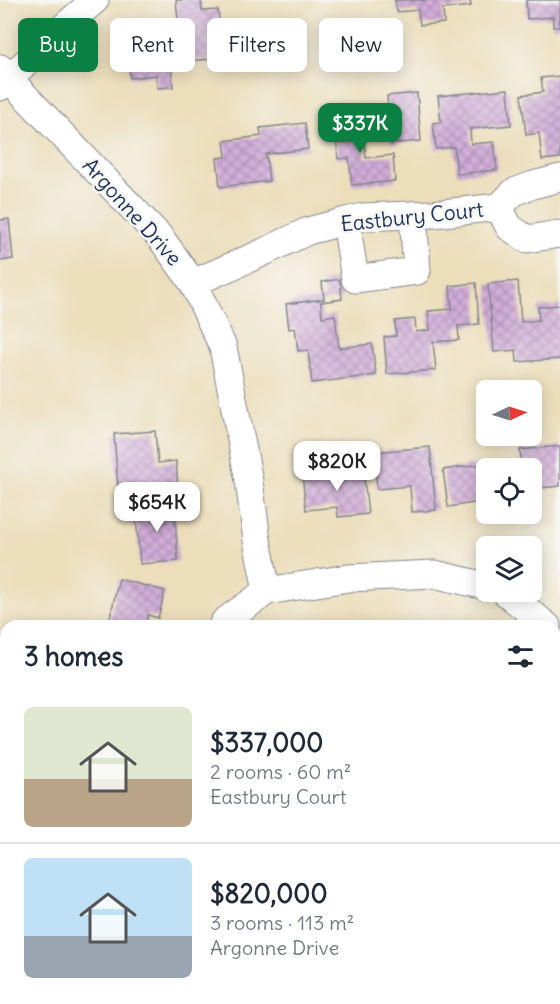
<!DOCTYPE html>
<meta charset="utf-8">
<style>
body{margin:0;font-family:Delius,sans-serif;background:#f2f2f3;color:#1f2937;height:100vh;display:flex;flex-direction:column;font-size:22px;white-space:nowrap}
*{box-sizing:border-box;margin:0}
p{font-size:20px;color:#747a83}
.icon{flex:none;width:33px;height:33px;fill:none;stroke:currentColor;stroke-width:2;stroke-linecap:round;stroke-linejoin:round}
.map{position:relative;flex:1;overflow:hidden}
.details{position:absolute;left:0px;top:620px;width:561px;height:386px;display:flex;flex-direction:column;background:#fff;border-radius:18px 18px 0 0;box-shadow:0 3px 15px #0003}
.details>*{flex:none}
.guide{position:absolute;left:18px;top:18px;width:525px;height:54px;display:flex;gap:12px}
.needle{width:39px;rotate:86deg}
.buttons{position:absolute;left:476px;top:380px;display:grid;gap:12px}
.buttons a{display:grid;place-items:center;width:66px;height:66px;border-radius:9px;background:#fff;box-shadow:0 3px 15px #0003;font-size:30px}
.price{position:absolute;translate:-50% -51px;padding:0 14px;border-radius:12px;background:#fff;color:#222;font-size:20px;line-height:39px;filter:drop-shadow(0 2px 3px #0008)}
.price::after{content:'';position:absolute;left:50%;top:36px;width:18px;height:14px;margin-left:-9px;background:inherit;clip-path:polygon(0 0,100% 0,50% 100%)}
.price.on{background:#0b8043;color:#fff}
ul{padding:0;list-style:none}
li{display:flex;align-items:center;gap:18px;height:150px;padding:0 24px}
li+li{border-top:2px solid #e0e1e3}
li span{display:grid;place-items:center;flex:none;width:168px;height:120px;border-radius:9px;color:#555}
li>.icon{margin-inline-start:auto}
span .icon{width:72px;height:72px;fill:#fffc;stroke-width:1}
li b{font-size:26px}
h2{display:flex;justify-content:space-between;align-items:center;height:72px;padding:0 24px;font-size:26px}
.pill{padding:0 21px;border-radius:9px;background:#fff;box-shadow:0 3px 15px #0003;font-size:21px;line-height:54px}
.pill.on{background:#0b8043;color:#fff}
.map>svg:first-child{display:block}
</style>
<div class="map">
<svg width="560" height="1004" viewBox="0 0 560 1004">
<defs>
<pattern id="building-cross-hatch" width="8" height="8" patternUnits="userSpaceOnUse" patternTransform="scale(1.5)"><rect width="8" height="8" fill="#d2add9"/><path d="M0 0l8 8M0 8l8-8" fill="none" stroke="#aa8db3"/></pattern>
</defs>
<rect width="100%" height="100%" fill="#f6f6f2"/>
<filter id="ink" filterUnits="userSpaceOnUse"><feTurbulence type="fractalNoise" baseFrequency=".0167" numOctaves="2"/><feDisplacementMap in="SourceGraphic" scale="12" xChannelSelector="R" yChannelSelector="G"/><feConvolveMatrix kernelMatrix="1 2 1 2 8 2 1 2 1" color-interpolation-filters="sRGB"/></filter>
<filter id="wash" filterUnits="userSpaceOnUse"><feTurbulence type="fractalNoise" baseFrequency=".008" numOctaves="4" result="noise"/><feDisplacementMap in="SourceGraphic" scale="24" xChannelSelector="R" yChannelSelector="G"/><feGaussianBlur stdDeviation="1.35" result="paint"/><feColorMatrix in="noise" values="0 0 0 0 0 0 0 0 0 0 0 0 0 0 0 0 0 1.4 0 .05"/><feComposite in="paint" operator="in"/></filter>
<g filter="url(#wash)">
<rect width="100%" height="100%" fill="#ecdebb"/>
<g id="blocks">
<g fill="url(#building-cross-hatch)">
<path d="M 176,0 L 201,0 L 202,11 L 218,10 L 221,36 L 208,38 L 210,59 L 171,63 L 173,87 L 157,88 L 156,75 L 130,78 L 127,37 L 153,35 L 155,50 L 168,49 L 166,31 L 179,30 Z"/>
<path d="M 395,0 L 470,0 L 471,6 L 443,9 L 444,23 L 420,25 L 418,10 L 397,12 Z"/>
<path d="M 526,0 L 560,0 L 560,27 L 553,27 L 553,17 L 527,19 Z"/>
<path d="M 560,76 L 560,158 L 542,160 L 539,133 L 526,135 L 521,95 L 543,92 L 541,78 Z"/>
<path d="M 508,89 L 511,125 L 470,129 L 471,144 L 494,142 L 497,170 L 457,174 L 454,147 L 436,149 L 433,123 L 441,122 L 438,96 Z"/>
<path d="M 417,93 L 421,141 L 391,144 L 387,96 Z"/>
<path d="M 350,108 L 351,130 L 363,129 L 366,158 L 393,155 L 395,181 L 352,185 L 349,158 L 338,159 L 334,110 Z"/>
<path d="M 305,123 L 308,149 L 266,154 L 269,181 L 220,187 L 217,158 L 226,157 L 224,141 L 261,136 L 260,128 Z"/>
<path d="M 9,219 L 13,259 L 0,261 L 0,220 Z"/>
<path d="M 340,279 L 342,299 L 321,302 L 322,317 L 335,315 L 339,348 L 372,344 L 376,375 L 312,383 L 308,350 L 298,351 L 295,328 L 289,329 L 286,304 L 324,299 L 322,282 Z"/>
<path d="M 518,281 L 521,322 L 539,320 L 538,307 L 560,305 L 560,359 L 517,362 L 516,350 L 494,352 L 488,284 Z"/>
<path d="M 476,283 L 479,324 L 458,326 L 459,340 L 433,342 L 436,370 L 387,374 L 384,337 L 396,336 L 395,321 L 415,319 L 416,332 L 430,330 L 428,311 L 452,309 L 450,286 Z"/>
<path d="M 155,431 L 158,463 L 176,461 L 178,490 L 150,493 L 149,485 L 118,488 L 114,434 Z"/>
<path d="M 560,446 L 560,486 L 531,489 L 531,468 L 522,468 L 520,450 Z"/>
<path d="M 430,447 L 436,510 L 412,512 L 410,486 L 377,489 L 374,452 Z"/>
<path d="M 481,464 L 486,501 L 448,507 L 443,470 Z"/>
<path d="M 363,468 L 368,514 L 338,517 L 337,507 L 306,510 L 302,474 Z"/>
<path d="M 174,503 L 178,561 L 140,564 L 135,506 Z"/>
<path d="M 119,579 L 165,591 L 158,618 L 148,615 L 145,626 L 108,626 Z"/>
<path d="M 0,748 L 6,763 L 6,794 L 0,797 Z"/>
<path d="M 6,957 L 6,991 L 0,993 L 0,958 Z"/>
</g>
</g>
</g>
<g filter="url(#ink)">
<use href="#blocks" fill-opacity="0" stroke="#84868c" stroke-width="1.5"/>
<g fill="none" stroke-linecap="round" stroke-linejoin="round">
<defs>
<g id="minor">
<path d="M 0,68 L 8,78 L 160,237 L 193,283 L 223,347 L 249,481 L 257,540 L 267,591"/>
<path d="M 0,87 L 57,33 L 95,0"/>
<path d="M 499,207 L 509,227 L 527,239 L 560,234"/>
<path d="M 346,221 L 355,279 L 417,271 L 413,215"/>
<path d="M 193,283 L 264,252 L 308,231 L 346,221 L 363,217 L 433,214 L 499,207 L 514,192 L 533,185 L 560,178"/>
<path d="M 504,591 L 547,626"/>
<path d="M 222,626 L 225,621 L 267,591 L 348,578 L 434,574 L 486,586"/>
<path d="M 0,876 L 6,873"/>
</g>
</defs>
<use href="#minor" stroke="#84868c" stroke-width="29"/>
<use href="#minor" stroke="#fff" stroke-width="27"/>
</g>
</g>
<g text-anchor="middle" stroke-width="5" stroke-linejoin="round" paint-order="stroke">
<g font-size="21" fill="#1b2f5e" stroke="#f6f6f2">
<text transform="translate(132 212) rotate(48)" y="7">Argonne Drive</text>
<text transform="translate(412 217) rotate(-6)" y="7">Eastbury Court</text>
</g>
</g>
</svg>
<div class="buttons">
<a><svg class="needle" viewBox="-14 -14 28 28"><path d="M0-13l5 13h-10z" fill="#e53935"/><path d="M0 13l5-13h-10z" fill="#747a83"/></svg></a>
<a><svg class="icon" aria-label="locate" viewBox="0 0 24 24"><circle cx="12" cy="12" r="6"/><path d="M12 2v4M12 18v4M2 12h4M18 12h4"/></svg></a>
<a><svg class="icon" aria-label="layers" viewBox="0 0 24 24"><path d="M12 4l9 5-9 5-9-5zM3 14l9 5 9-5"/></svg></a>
</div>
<b class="price on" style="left:360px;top:154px">$337K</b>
<b class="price" style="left:337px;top:492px">$820K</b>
<b class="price" style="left:157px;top:533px">$654K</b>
<div class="guide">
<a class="pill on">Buy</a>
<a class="pill">Rent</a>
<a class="pill">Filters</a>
<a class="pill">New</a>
</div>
<section class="details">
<h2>3 homes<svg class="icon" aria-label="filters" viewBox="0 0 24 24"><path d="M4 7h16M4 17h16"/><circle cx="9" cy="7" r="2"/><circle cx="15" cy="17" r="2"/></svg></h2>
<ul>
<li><span style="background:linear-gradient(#dfe7d0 60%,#b9a48a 0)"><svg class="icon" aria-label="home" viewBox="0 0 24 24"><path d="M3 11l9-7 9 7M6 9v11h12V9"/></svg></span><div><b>$337,000</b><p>2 rooms · 60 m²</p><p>Eastbury Court</p></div></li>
<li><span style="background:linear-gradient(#bfe0f5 65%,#9aa5b1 0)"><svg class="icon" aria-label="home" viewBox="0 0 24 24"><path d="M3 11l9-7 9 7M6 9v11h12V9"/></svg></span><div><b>$820,000</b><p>3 rooms · 113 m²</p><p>Argonne Drive</p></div></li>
</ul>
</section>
</div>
